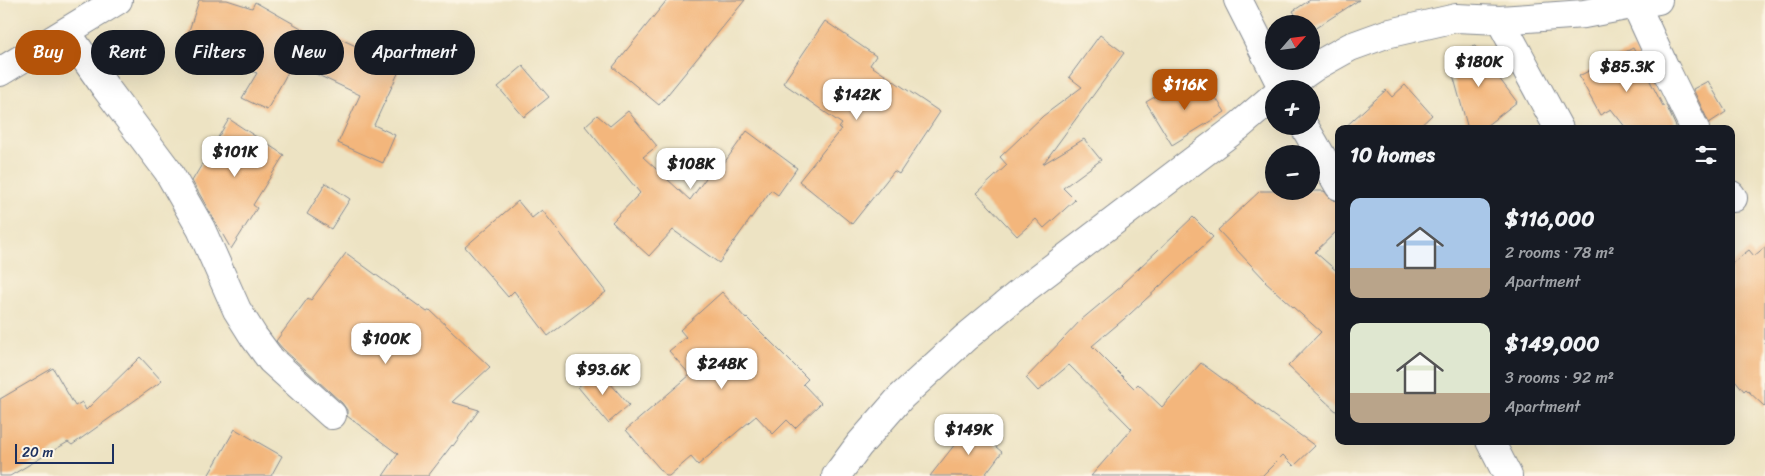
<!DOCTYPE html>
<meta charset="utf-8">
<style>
body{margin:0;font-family:Sriracha,sans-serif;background:#20242c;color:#f1f3f6;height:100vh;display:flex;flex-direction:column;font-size:19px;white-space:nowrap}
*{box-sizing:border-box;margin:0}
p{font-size:16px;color:#9ea1a6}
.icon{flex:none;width:28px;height:28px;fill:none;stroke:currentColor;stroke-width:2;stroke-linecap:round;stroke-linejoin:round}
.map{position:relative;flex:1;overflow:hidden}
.details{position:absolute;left:1335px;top:125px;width:400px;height:320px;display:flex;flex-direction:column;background:#171b24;border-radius:10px;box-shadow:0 5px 20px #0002}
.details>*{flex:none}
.banner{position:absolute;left:15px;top:30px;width:475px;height:45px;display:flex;gap:10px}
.needle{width:32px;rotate:62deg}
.buttons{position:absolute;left:1265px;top:15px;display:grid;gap:10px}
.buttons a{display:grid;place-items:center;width:55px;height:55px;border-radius:50%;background:#171b24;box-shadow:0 5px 20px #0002;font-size:25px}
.scale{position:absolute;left:15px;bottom:12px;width:99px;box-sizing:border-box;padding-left:5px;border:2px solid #1b2f5e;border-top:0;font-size:14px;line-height:18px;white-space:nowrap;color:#1b2f5e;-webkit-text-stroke:4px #fcf5e5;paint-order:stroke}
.price{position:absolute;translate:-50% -42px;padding:0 11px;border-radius:10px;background:#fff;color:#222;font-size:16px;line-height:32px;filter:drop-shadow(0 1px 2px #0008)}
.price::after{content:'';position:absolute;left:50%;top:30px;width:15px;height:11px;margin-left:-8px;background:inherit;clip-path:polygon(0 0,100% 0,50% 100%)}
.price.selected{background:#b45309;color:#fff}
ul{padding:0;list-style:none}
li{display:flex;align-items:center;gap:15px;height:125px;padding:0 15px}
li span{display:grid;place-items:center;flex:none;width:140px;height:100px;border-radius:10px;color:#555}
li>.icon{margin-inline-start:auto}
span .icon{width:60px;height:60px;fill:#fffc;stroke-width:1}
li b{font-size:21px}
h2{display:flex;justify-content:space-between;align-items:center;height:60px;padding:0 15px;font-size:21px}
.tag{padding:0 18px;border-radius:22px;background:#171b24;box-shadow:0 5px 20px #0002;font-size:18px;line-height:45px}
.tag.selected{background:#b45309;color:#fff}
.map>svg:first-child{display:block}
</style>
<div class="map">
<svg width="1765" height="476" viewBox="0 0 1765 476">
<rect width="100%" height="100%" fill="#fcf5e5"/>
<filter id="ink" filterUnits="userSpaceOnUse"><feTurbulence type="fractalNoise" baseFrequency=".02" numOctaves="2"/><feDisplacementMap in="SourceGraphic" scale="10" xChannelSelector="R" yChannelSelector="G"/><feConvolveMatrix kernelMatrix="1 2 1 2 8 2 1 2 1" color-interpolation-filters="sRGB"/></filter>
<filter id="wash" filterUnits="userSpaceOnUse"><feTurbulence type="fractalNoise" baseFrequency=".0096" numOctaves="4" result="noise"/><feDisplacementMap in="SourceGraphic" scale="20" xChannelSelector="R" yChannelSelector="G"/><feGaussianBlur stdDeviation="1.12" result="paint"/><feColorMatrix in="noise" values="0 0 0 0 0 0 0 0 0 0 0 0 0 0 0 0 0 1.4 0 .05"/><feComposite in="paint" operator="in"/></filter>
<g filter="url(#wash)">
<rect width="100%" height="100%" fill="#ede3c3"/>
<g id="blocks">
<g fill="#f3b67b">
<path d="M 199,0 L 227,0 L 252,8 L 255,2 L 326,42 L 330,34 L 401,67 L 374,125 L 395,135 L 383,163 L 338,143 L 360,95 L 293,63 L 267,110 L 242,98 L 257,73 L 183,49 Z"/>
<path d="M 667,0 L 745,0 L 659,105 L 613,67 Z"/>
<path d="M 1310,0 L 1359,0 L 1311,31 L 1311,24 L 1301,24 L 1293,11 Z"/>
<path d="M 825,21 L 876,56 L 870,65 L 940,112 L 899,174 L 894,171 L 852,224 L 799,181 L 841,129 L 839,128 L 842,124 L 783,83 Z"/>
<path d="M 1100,35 L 1124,53 L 1043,164 L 1084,139 L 1101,160 L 1063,188 L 1075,200 L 1044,228 L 1036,219 L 1017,236 L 977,193 L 1007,165 L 1000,157 L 1043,116 L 1082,87 L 1069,77 Z"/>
<path d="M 1475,46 L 1517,102 L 1482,129 L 1468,129 L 1447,53 Z"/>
<path d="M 1633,48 L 1663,106 L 1666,105 L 1677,129 L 1624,129 L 1626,128 L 1611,109 L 1600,115 L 1579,76 Z"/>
<path d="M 523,66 L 549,97 L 524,117 L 498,87 Z"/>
<path d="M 1708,81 L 1726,112 L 1709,123 L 1693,89 Z"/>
<path d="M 1197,84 L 1200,88 L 1207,84 L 1225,112 L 1172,145 L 1146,102 L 1174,86 L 1179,94 Z"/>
<path d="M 1405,85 L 1432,115 L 1417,129 L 1343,129 L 1386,90 L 1392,97 Z"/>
<path d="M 628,111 L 657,146 L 643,157 L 690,200 L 719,160 L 724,163 L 747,131 L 797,168 L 778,195 L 771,190 L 719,263 L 673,230 L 649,256 L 612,222 L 640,193 L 585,126 L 597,115 L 610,126 Z"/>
<path d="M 229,119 L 284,155 L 253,205 L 257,208 L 231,249 L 192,181 Z"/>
<path d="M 326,183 L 350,199 L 331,229 L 307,214 Z"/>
<path d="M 1260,191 L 1324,191 L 1331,199 L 1339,202 L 1339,229 L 1315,252 L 1339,273 L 1339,414 L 1288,366 L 1321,332 L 1265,282 L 1266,281 L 1218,230 Z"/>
<path d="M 518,201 L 532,218 L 542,210 L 606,292 L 548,336 L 514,291 L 508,297 L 465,247 Z"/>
<path d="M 1193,217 L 1213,237 L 1130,314 L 1092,346 L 1134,388 L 1138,384 L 1162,407 L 1201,363 L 1315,446 L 1294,466 L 1283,455 L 1262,476 L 1091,476 L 1132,429 L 1069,365 L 1038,391 L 1026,378 L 1081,320 L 1123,285 L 1122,284 Z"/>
<path d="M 1765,247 L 1765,407 L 1746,389 L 1744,391 L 1731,375 L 1731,264 L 1749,250 L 1754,256 Z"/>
<path d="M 346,253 L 427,312 L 430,310 L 490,367 L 452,402 L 479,410 L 453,446 L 452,445 L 428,476 L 383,476 L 398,454 L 347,416 L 347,410 L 342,403 L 283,349 L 276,341 L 308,298 L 311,300 Z"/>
<path d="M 722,292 L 746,319 L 747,318 L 808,379 L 803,384 L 821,403 L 795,428 L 787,420 L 773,434 L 756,416 L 698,465 L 691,457 L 669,476 L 666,476 L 626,430 L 690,375 L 669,351 L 686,337 L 680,330 Z"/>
<path d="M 140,357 L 162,381 L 72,445 L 68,442 L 10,476 L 0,476 L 0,399 L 53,368 L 75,406 L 82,402 L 86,410 Z"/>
<path d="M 598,369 L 629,405 L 608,423 L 578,387 Z"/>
<path d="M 970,425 L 1002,452 L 984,476 L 930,476 Z"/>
<path d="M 235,429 L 282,456 L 271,476 L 208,476 Z"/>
</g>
</g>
</g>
<g filter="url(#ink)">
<use href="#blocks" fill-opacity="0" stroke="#848990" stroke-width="1"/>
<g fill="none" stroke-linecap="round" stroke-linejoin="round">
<defs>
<g id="street">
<path d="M 1238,0 L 1283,89"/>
<path d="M 1636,5 L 1665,68 L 1695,129"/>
<path d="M 1500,20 L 1559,129"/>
<path d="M 67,33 L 105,87 L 168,171 L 201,229 L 237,310 L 254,337 L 271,360 L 332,415"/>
<path d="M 0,72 L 118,0"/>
<path d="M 1283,89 L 1316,66 L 1350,47 L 1386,34 L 1456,18 L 1500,20 L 1584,14 L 1658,0"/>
<path d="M 1304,126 L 1339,186"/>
<path d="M 1731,195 L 1733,198"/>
<path d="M 1490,441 L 1508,476"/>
<path d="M 836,476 L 859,445 L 901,397 L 965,338 L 1022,291 L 1239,126 L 1274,96"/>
</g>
</defs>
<use href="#street" stroke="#848990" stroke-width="30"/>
<use href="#street" stroke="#fff" stroke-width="28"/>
</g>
</g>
</svg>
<div class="buttons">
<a><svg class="needle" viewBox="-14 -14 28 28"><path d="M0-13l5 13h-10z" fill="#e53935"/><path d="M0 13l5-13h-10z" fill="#9ea1a6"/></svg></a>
<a>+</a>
<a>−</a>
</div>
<div class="scale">20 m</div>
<b class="price" style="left:1479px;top:88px">$180K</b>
<b class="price" style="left:1627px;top:93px">$85.3K</b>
<b class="price selected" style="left:1185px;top:111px">$116K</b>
<b class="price" style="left:857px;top:121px">$142K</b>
<b class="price" style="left:235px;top:178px">$101K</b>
<b class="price" style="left:691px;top:190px">$108K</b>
<b class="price" style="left:386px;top:365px">$100K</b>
<b class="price" style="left:722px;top:390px">$248K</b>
<b class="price" style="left:603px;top:396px">$93.6K</b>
<b class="price" style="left:969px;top:456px">$149K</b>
<div class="banner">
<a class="tag selected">Buy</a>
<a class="tag">Rent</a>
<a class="tag">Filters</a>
<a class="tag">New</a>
<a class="tag">Apartment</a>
</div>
<section class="details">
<h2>10 homes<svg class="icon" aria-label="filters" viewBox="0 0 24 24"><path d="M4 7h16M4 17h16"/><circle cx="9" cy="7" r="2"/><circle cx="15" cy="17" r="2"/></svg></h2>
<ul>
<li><span style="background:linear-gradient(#a9c7e8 70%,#b9a48a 0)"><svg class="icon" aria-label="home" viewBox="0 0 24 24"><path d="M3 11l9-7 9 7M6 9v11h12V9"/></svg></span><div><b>$116,000</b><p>2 rooms · 78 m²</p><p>Apartment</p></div></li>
<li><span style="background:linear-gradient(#dfe7d0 70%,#b9a48a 0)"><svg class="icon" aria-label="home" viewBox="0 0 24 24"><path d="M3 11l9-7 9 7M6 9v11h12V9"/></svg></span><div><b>$149,000</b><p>3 rooms · 92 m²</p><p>Apartment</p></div></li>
</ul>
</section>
</div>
